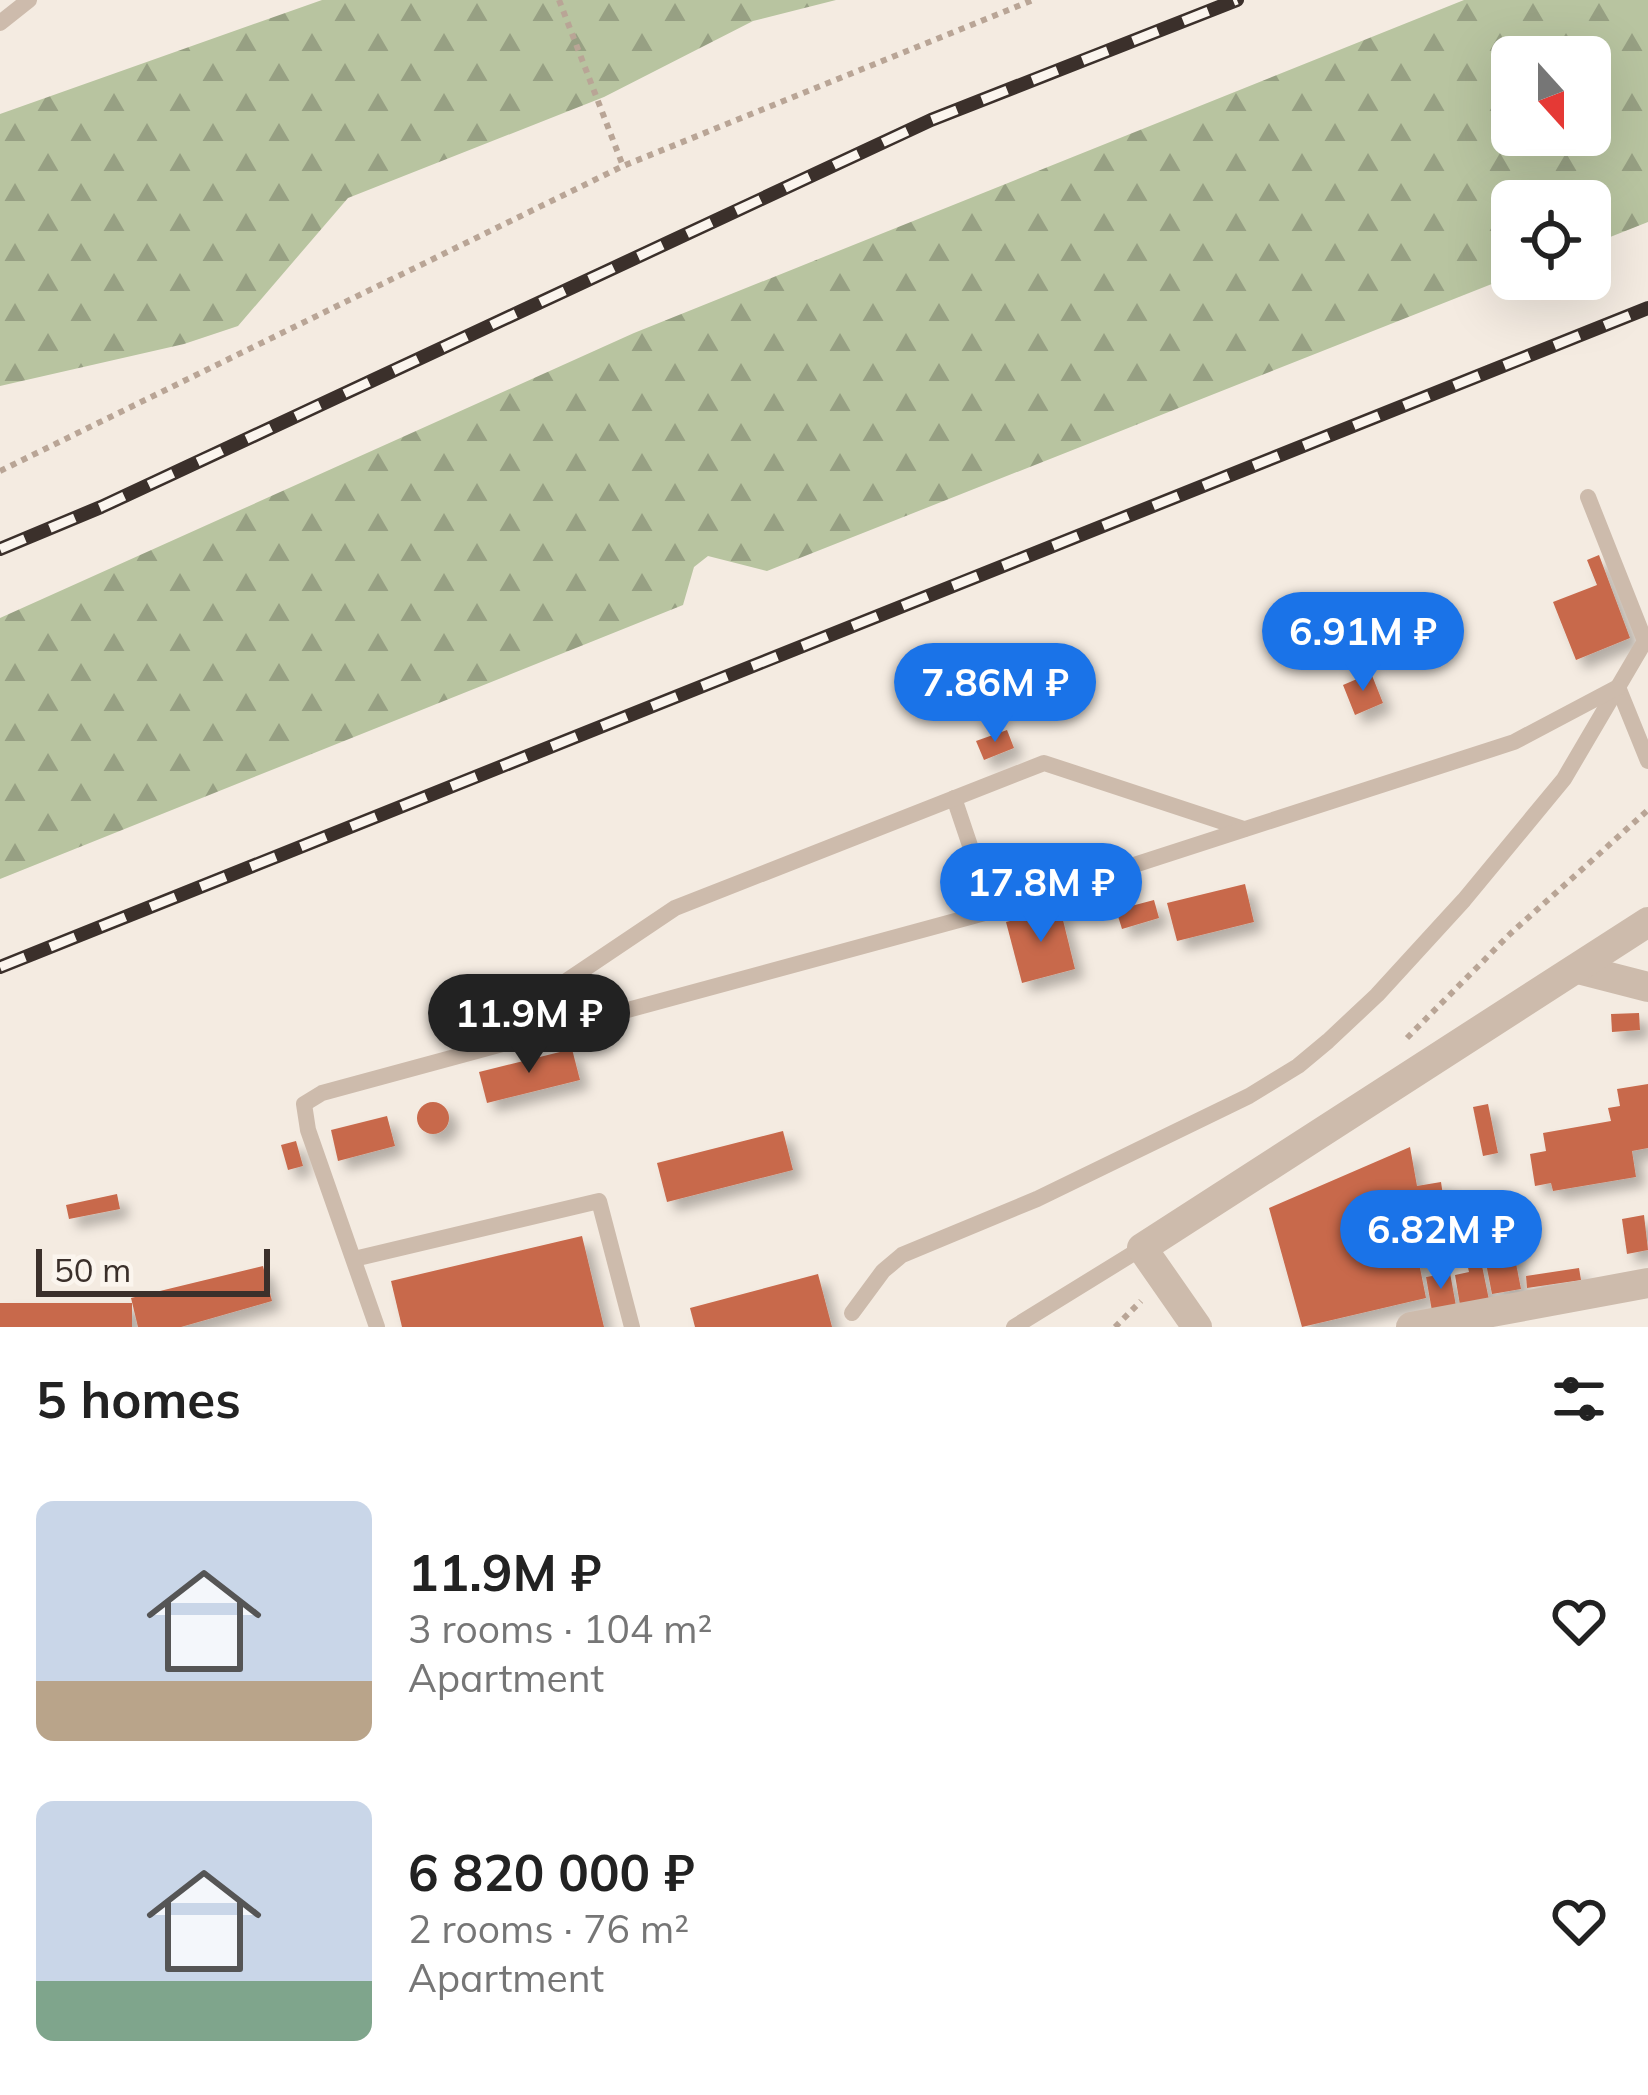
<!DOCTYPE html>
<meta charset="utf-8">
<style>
body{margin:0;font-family:Mulish,sans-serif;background:#f2f2f2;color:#222;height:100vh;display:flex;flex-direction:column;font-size:45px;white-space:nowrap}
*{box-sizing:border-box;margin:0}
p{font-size:39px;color:#767676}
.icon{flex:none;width:66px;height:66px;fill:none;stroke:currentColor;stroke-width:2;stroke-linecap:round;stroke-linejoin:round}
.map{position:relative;height:1327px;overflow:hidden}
.panel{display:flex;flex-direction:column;background:#fff;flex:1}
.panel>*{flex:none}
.needle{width:78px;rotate:159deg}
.tools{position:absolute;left:1491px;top:36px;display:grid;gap:24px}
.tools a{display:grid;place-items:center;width:120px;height:120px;border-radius:18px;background:#fff;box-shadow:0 12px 48px #0002;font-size:60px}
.scale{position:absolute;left:36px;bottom:30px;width:234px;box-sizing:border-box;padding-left:12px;border:6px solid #3b302b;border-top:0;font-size:33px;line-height:42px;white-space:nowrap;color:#3b302b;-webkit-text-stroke:9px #fbf5ee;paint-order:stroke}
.price{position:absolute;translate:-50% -102px;padding:0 27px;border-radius:42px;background:#1a73e8;color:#fff;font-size:39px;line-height:78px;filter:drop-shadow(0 3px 6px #0008)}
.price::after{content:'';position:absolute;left:50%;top:72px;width:36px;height:27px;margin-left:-18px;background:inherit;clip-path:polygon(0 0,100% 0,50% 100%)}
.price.active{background:#222;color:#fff}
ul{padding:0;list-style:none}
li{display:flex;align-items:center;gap:36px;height:300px;padding:0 36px}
li span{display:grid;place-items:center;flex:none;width:336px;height:240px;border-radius:18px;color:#555}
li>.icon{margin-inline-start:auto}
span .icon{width:144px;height:144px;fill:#fffc;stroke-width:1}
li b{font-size:51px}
h2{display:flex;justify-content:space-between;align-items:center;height:144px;padding:0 36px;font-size:51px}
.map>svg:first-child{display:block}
</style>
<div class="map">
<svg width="1648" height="1327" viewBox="0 0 1648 1327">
<defs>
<pattern id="forest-firs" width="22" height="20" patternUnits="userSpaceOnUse" patternTransform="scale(3)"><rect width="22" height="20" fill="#b8c4a0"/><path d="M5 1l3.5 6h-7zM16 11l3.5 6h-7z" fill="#97a083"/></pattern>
<filter id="shadow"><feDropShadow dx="9" dy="9" stdDeviation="6" flood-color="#0004"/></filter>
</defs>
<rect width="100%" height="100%" fill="#f4ebe1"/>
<g fill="url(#forest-firs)" fill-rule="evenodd">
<path d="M 322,0 L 836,0 L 753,21 L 604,97 L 348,198 L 238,326 L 184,344 L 0,386 L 0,114 Z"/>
<path d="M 1464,0 L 1648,0 L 1648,222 L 1590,245 L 1590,201 L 1512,201 L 1512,276 L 767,571 L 708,556 L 694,567 L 683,605 L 0,879 L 0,618 L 634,333 ZM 1512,57 L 1590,57 L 1590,135 L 1512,135 Z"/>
</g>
<g fill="#c8694b" filter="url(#shadow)">
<path d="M 1599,555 L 1630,638 L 1576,660 L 1553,602 L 1597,585 L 1587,560 Z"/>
<path d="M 1371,673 L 1383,703 L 1355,715 L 1343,685 Z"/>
<path d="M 1007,730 L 1014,748 L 984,760 L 976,741 Z"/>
<path d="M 1245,884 L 1254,922 L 1177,941 L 1167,903 Z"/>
<path d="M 1154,900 L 1159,918 L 1122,929 L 1116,910 Z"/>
<path d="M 1060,908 L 1075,969 L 1022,983 L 1006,922 Z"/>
<path d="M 1639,1013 L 1640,1030 L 1612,1032 L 1611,1014 Z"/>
<path d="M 572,1049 L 580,1080 L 487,1103 L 479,1072 Z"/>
<path d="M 1648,1084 L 1648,1148 L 1632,1151 L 1636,1177 L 1553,1191 L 1551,1183 L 1535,1186 L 1530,1154 L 1546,1151 L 1543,1133 L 1611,1121 L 1608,1108 L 1620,1106 L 1617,1089 Z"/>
<circle cx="433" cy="1118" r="16"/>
<path d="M 1488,1104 L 1498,1153 L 1483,1156 L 1473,1107 Z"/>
<path d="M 387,1116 L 395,1146 L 338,1161 L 331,1130 Z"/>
<path d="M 783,1131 L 793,1170 L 667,1202 L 657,1163 Z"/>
<path d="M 296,1141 L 303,1166 L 288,1170 L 281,1145 Z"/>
<path d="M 1410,1147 L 1417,1186 L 1441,1182 L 1447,1221 L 1434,1223 L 1439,1253 L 1418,1258 L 1426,1298 L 1302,1327 L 1269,1208 Z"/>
<path d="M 117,1194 L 120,1209 L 69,1219 L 66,1205 Z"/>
<path d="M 1644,1215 L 1648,1250 L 1627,1254 L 1622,1219 Z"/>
<path d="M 1504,1217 L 1507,1233 L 1481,1239 L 1477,1223 Z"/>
<path d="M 582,1236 L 604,1327 L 402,1327 L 391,1281 Z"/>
<path d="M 1512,1243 L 1521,1289 L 1492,1294 L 1483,1248 Z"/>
<path d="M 1480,1256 L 1489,1300 L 1460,1305 L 1455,1275 L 1469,1272 L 1466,1259 Z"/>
<path d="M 263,1266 L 272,1301 L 181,1327 L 138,1327 L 131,1298 Z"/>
<path d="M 1579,1268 L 1581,1280 L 1527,1288 L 1526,1276 Z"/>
<path d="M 1450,1273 L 1456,1306 L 1432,1311 L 1426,1277 Z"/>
<path d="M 818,1274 L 832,1327 L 695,1327 L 690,1308 Z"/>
<rect x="0" y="1303" width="132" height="24"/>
</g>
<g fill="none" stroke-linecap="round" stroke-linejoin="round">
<g stroke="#b9a596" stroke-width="6" stroke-dasharray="6 6" stroke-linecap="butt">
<path d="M 559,0 L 623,166"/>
<path d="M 0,471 L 623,166 L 1033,0"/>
<path d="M 1407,1038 L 1510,934 L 1648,810"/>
<path d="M 1115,1327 L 1141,1301"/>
</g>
<g stroke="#cdbbac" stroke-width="16">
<path d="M 0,23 L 29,0"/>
<path d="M 1618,687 L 1648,761"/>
<path d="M 954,798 L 992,911"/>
<path d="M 540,1034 L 542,1011 L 562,984 L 675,908 L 1044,763 L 1244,829"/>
<path d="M 354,1259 L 599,1201 L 632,1327"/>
<path d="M 852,1313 L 883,1271 L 902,1255 L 1037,1199 L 1249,1096 L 1298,1066 L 1328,1041 L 1377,995 L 1464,900 L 1564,779 L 1645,641 L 1588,497"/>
<path d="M 377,1327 L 308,1130 L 304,1104 L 322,1093 L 992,911 L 1514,742 L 1618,687"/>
<path d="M 1014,1327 L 1142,1248"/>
</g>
<g stroke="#cdbbac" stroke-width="30">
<path d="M 1578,969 L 1648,987"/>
<path d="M 1197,1327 L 1142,1248 L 1648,922"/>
<path d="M 1411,1327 L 1648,1283"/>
</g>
<defs>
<g id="rail">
<path d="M 0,549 L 101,507 L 931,120 L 1237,0"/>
<path d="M 0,967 L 1648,308"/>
</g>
</defs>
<use href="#rail" stroke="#3b302b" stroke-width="14"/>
<use href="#rail" stroke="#fbf5ee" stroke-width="9" stroke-dasharray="27" stroke-linecap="butt"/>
</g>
</svg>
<div class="tools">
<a><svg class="needle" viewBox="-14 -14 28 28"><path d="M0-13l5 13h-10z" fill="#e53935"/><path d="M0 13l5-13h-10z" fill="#767676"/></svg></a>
<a><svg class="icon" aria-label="locate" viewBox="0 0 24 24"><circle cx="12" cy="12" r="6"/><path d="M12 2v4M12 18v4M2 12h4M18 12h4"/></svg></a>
</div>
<div class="scale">50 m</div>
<b class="price" style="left:1363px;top:694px">6.91M ₽</b>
<b class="price" style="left:995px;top:745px">7.86M ₽</b>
<b class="price" style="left:1041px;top:945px">17.8M ₽</b>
<b class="price active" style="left:529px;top:1076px">11.9M ₽</b>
<b class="price" style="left:1441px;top:1292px">6.82M ₽</b>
</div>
<section class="panel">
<h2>5 homes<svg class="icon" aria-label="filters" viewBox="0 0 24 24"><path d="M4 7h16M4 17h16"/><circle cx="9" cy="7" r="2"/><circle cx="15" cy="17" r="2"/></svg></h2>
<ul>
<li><span style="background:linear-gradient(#c9d6e8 75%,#b9a48a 0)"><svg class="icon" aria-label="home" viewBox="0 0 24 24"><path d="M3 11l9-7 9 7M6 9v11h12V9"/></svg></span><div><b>11.9M ₽</b><p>3 rooms · 104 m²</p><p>Apartment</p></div><svg class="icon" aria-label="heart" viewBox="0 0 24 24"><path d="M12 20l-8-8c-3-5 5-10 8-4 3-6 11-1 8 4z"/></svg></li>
<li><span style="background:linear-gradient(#c9d6e8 75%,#7fa58c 0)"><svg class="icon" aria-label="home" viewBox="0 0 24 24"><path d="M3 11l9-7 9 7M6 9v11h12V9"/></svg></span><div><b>6 820 000 ₽</b><p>2 rooms · 76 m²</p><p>Apartment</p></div><svg class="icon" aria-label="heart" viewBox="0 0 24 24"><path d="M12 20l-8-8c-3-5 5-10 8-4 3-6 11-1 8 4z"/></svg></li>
</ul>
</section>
